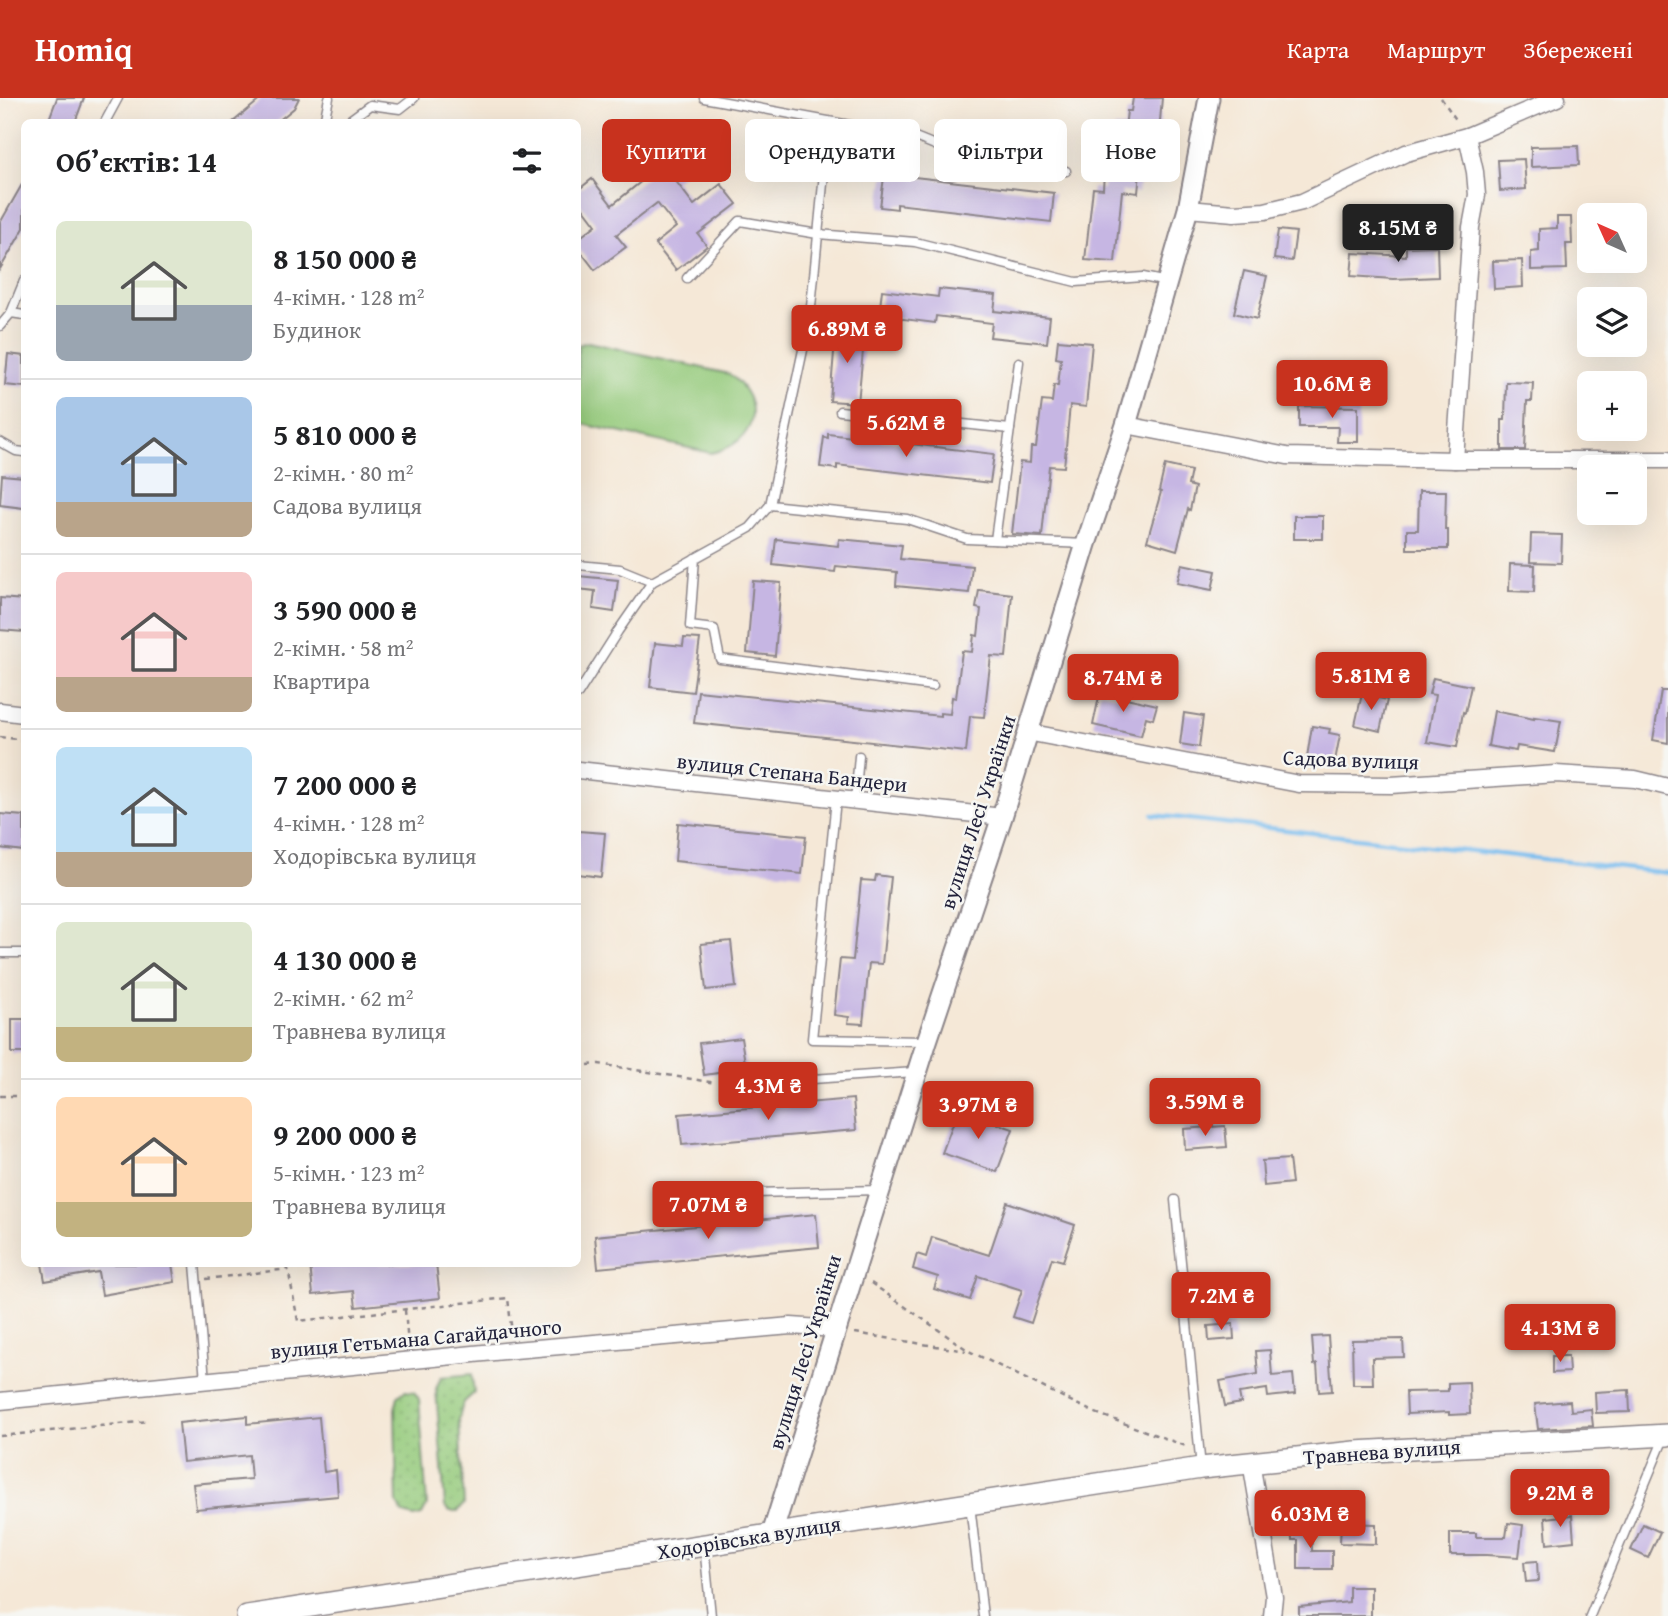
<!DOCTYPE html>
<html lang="uk">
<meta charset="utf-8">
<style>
body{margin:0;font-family:"Gentium Book Plus",serif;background:#f6f6f6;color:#202124;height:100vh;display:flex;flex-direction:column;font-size:26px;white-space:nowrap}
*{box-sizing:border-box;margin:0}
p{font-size:23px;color:#757577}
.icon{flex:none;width:38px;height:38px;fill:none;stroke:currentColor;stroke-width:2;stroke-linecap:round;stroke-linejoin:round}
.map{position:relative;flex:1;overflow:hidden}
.drawer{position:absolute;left:21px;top:21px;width:560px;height:1148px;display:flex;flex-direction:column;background:#fff;border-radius:10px;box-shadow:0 7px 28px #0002}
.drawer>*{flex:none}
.guide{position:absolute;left:602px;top:21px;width:665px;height:63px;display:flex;gap:14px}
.needle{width:46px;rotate:315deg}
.controls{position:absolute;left:1577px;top:105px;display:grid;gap:14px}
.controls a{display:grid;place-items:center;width:70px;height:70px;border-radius:10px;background:#fff;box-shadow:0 7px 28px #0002;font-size:35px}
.price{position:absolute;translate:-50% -60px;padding:0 16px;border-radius:7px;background:#c8321e;color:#fff;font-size:23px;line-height:46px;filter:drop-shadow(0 2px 4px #0008)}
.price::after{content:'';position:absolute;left:50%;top:42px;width:21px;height:16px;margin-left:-10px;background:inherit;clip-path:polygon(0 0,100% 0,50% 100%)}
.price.active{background:#222;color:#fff}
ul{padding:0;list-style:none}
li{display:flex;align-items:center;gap:21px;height:175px;padding:0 35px}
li+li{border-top:2px solid #e0e0e0}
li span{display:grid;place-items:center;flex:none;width:196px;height:140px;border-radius:10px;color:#555}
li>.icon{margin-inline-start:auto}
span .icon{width:84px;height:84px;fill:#fffc;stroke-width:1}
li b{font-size:30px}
h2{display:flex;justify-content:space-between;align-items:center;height:84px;padding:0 35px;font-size:30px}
.chip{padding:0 24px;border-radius:10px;background:#fff;box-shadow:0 7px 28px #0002;font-size:24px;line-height:63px}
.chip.active{background:#c8321e;color:#fff}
header{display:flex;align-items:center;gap:42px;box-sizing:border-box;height:98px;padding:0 35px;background:#c8321e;color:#fff}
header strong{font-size:33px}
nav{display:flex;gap:38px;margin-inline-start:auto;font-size:24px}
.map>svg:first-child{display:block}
</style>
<header>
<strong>Homiq</strong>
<nav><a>Карта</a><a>Маршрут</a><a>Збережені</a></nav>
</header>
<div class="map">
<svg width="1668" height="1518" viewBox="0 0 1668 1518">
<defs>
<pattern id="grass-dots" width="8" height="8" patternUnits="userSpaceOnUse" patternTransform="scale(1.75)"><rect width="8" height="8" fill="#96cb7d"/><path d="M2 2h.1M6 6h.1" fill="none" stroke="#81ae6d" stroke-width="1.8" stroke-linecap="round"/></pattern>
</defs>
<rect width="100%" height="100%" fill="#f6f6f2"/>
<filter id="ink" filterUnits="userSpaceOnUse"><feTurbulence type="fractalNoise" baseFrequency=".0143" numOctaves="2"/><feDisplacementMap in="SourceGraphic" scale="14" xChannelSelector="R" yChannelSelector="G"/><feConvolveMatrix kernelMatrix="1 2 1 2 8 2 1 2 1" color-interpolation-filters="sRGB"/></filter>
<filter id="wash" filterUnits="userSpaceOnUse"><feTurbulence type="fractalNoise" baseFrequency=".00686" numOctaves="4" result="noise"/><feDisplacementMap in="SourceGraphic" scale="28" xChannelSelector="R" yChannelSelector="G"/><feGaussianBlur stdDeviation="1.57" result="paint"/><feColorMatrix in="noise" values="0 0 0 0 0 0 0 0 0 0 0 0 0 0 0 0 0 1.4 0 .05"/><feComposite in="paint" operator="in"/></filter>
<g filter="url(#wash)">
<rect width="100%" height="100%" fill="#f5e8d7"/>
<g fill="url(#grass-dots)" stroke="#5c765c" stroke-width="2">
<path d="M 472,1276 L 474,1295 L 463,1305 L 459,1321 L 464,1406 L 458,1413 L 450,1413 L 445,1409 L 436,1291 L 441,1279 Z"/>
<path d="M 405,1293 L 414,1294 L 419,1301 L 427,1407 L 422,1417 L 414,1419 L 403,1416 L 397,1406 L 395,1311 L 398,1298 Z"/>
</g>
<path fill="#96cb7d" stroke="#5c765c" stroke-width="2" d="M 588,244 L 729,276 C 767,304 756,346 711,355 L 578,325 L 578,247 Z"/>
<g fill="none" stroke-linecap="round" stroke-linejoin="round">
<path stroke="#78bdef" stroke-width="4.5" d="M 1153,717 L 1668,775"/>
</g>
<g id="blocks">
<g fill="#c6b6e3">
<path d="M 57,0 L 84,0 L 75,24 L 48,24 Z"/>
<path d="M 262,0 L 299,0 L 294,10 L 277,24 L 233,24 Z"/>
<path d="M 1133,0 L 1162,0 L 1159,34 L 1144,33 L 1138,95 L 1122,93 L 1115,164 L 1085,162 L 1093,90 L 1103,91 L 1104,75 L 1109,75 L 1115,29 L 1125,30 L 1127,13 L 1131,13 Z"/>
<path d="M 674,40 L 695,67 L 675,82 L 694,107 L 721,86 L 737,106 L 698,136 L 707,148 L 676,172 L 655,146 L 676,129 L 657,105 L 616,137 L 626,149 L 595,172 L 578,150 L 578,141 L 596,127 L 578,103 L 578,92 L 592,81 L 612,107 L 654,73 L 646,63 Z"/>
<path d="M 1578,48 L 1579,67 L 1531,69 L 1531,49 Z"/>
<path d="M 1524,61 L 1526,91 L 1500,93 L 1498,62 Z"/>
<path d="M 888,76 L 1054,95 L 1051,124 L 897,106 L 897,111 L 880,109 L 884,79 L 888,79 Z"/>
<path d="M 24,83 L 24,130 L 0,171 L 0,125 Z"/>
<path d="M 1557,119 L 1571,119 L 1572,146 L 1566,146 L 1567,171 L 1531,172 L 1531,154 L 1539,153 L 1539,131 L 1557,130 Z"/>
<path d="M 1278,132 L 1296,134 L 1292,163 L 1274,161 Z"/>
<path d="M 1437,148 L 1438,179 L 1393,181 L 1351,178 L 1353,155 L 1406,158 L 1406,149 Z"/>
<path d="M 1522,162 L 1523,189 L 1494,191 L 1493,163 Z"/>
<path d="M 1244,173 L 1267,178 L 1257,221 L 1234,215 Z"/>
<path d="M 939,191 L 996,197 L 994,213 L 1050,219 L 1047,245 L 990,239 L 992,225 L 936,218 L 935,225 L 879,218 L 882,192 L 938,199 Z"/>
<path d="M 836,230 L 865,232 L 858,305 L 830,303 Z"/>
<path d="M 1058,242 L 1092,245 L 1086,309 L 1070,307 L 1064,369 L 1049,368 L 1042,438 L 1012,436 L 1020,364 L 1030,365 L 1031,349 L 1036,349 L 1042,303 L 1052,304 L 1054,287 L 1058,287 L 1061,261 L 1056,260 Z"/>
<path d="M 8,256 L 24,258 L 24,289 L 5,287 Z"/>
<path d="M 1506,284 L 1533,285 L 1532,303 L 1527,303 L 1525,352 L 1502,352 L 1502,322 L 1505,322 Z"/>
<path d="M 1299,308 L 1358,309 L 1358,344 L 1337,344 L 1338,329 L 1299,329 Z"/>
<path d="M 828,336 L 994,356 L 990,385 L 837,367 L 837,371 L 820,369 L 824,339 L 828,340 Z"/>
<path d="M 1165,367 L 1191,373 L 1188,387 L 1195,389 L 1190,412 L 1188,411 L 1177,452 L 1147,443 L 1161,394 L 1159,393 Z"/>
<path d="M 2,377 L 24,379 L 24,410 L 0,407 Z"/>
<path d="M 1419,393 L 1446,393 L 1445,432 L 1448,432 L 1448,451 L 1407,451 L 1407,432 L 1418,432 Z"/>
<rect x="1294" y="418" width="29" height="23"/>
<path d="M 1531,436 L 1562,437 L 1561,465 L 1530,464 Z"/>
<path d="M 776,441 L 838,448 L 839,441 L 902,447 L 900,461 L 972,468 L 969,495 L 896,488 L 897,474 L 836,468 L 835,474 L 773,467 Z"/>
<path d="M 1182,466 L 1216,473 L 1212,492 L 1177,485 Z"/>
<path d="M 1510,466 L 1535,467 L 1534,494 L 1509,493 Z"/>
<path d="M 578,478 L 618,482 L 614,514 L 593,511 L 595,493 L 578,491 Z"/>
<path d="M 753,483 L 781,485 L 775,558 L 747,555 Z"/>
<path d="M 979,492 L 1012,496 L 1006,559 L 991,558 L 984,619 L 970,618 L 966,654 L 694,625 L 698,593 L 940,618 L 940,615 L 950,616 L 952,599 L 956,600 L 962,553 L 972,554 L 974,537 L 978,538 L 981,511 L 976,510 Z"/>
<path d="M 0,500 L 24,502 L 24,534 L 0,532 Z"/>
<path d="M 684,540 L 700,541 L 693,594 L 650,589 L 655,545 L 683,548 Z"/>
<path d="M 1433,580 L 1471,588 L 1465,615 L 1463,614 L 1457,649 L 1427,644 L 1435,597 L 1429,596 Z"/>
<path d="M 1661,593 L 1668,593 L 1668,645 L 1653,642 Z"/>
<path d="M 1100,594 L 1157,607 L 1153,621 L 1146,619 L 1141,638 L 1093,627 Z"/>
<path d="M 1362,596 L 1387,602 L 1380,633 L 1355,627 Z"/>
<path d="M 1494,613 L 1534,621 L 1534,619 L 1561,623 L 1555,654 L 1517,648 L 1516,653 L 1488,648 Z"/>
<path d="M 1184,615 L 1203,618 L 1199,649 L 1180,646 Z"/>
<path d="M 1312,628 L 1330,631 L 1329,635 L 1340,637 L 1335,663 L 1307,659 Z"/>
<path d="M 0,716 L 24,718 L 24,753 L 0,750 Z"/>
<path d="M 678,725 L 806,738 L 802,776 L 675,763 Z"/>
<path d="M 578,733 L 605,735 L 601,779 L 578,776 Z"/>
<path d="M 876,777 L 891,779 L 882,866 L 869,865 L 863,926 L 848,925 L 849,919 L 834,917 L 840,861 L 853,862 L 861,782 L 875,783 Z"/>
<path d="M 731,843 L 736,889 L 706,892 L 701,846 Z"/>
<rect x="12" y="921" width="12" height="34"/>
<path d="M 741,940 L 746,971 L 704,977 L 699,945 Z"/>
<path d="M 853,1001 L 856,1032 L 682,1047 L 679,1016 Z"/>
<path d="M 958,1012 L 1013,1031 L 997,1074 L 942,1055 Z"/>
<path d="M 1225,1028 L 1227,1049 L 1185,1052 L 1184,1031 Z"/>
<path d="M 1289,1061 L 1292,1085 L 1264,1088 L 1262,1063 Z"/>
<path d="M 1007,1104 L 1075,1127 L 1063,1163 L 1052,1160 L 1031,1225 L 1013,1219 L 1022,1192 L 978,1178 L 970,1202 L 934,1191 L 938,1179 L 913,1171 L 917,1156 L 926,1159 L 932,1139 L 989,1157 Z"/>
<path d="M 816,1116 L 819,1149 L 598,1170 L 595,1138 Z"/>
<path d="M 42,1166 L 172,1166 L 175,1184 L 102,1197 L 98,1174 L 45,1183 Z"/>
<path d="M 310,1166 L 436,1166 L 440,1200 L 356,1209 L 354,1193 L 313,1197 Z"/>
<path d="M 1233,1226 L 1234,1241 L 1209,1243 L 1208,1228 Z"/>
<path d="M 1328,1238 L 1332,1293 L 1319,1294 L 1317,1266 L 1314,1267 L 1312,1239 Z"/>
<path d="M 1403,1241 L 1404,1259 L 1372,1260 L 1373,1286 L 1353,1286 L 1352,1242 Z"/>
<path d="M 1270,1252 L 1272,1278 L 1293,1276 L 1295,1296 L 1268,1299 L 1267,1291 L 1239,1295 L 1241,1305 L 1225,1308 L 1220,1283 L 1258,1276 L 1256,1253 Z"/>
<path d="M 1552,1258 L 1568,1258 L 1569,1274 L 1552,1275 Z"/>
<path d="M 1469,1284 L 1470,1316 L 1449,1317 L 1449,1314 L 1407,1316 L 1406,1294 L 1448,1293 L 1448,1285 Z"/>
<path d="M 1629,1292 L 1630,1314 L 1596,1315 L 1595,1294 Z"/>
<path d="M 1570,1303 L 1571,1313 L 1591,1311 L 1593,1328 L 1538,1331 L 1535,1306 Z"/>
<path d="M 247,1318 L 247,1326 L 319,1319 L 324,1374 L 336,1372 L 338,1398 L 196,1411 L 193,1386 L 251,1381 L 249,1357 L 183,1364 L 179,1325 Z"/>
<path d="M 1572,1417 L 1574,1443 L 1547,1446 L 1545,1420 Z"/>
<path d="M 1341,1425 L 1376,1426 L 1376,1446 L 1340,1445 Z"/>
<path d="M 1508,1425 L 1523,1427 L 1519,1459 L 1487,1457 L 1450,1457 L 1450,1435 L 1476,1435 L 1476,1439 L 1506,1439 Z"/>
<path d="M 1311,1426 L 1312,1453 L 1332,1453 L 1332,1471 L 1298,1471 L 1298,1442 L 1292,1442 L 1291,1427 Z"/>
<path d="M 1643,1426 L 1660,1434 L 1648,1460 L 1631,1452 Z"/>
<path d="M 1537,1463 L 1538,1483 L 1526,1484 L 1524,1464 Z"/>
<path d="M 1349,1489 L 1371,1489 L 1371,1518 L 1299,1518 L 1299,1509 L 1349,1504 Z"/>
</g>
</g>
</g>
<g filter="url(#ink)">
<use href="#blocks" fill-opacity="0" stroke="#8c8589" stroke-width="2"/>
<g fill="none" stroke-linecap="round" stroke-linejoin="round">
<defs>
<g id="service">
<path d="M 704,0 L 915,39 L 952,54 L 1066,73"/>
<path d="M 105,24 L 118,0"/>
<path d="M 324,24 L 329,0"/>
<path d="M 347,24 L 370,7 L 400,11 L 414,0"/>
<path d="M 687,180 L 740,123 L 818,136 L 915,144 L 1076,184 L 1143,179 L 1167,184"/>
<path d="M 11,215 L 24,217"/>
<path d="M 0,228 L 11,215 L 24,183"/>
<path d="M 840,313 L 1010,331"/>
<path d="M 0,344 L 16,353 L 24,354"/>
<path d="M 770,407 L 907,421 L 967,441 L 1086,446"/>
<path d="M 995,442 L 1019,264"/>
<path d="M 695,460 L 690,528 L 714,531 L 720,561 L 933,588"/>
<path d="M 578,467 L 620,471 L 652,484"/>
<path d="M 578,596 L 618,533 L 652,484 L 750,430 L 770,407 L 810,219 L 829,24"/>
<path d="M 836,701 L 812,941 L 924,943"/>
<path d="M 855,703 L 859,658"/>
<path d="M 0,855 L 24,855"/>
<path d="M 726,987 L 915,974"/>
<path d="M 753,1095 L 880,1092"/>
<path d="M 1175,1102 L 1201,1370"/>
<path d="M 195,1166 L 205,1282"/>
<path d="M 970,1407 L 983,1518"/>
<path d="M 704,1447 L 711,1518"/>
<path d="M 1590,1518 L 1664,1340"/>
</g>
<g id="minor">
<path d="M 1188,111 L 1234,115 L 1265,113 L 1302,104 L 1406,55 L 1467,38 L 1557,0"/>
<path d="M 1126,327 L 1287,358 L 1455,362 L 1668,362"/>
<path d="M 1455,362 L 1471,129 L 1477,97 L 1475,74 L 1467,38"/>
<path d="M 0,613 L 24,616"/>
<path d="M 1027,634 L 1299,686 L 1391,687 L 1556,676 L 1635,681 L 1668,689"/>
<path d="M 578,672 L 1002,719"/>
<path d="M 0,1303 L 514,1252 L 791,1228 L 836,1231"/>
<path d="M 1251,1364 L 1274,1499 L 1272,1518"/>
</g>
<path id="tertiary" d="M 772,1436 L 927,943 L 1002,719 L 1086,446 L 1126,327 L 1188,111 L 1209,0"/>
<path id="secondary" d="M 247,1518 L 1201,1370 L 1355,1354 L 1668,1337"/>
</defs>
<use href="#service" stroke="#8c8589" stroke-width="11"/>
<use href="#minor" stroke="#8c8589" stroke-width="19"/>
<use href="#tertiary" stroke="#8c8589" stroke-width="23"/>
<use href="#secondary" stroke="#8c8589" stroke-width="24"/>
<g stroke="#8c8589" stroke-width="2.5" stroke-dasharray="5 5" stroke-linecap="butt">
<path d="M 1441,0 L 1457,23"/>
<path d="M 0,639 L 24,642"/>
<path d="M 578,968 L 599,966 L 716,985"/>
<path d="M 0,998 L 24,998"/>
<path d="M 206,1181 L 288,1171 L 298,1223 L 508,1200 L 512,1236"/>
<path d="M 871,1185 L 969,1253 L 1093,1314 L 1186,1348"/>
<path d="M 405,1212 L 408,1247"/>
<path d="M 855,1235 L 966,1253"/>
<path d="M 0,1338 L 149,1323"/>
</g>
<use href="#service" stroke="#fff" stroke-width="8"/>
<use href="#minor" stroke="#fff" stroke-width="16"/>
<use href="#tertiary" stroke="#fff" stroke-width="19"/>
<use href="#secondary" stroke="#fff" stroke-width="21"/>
</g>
</g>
<g text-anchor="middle" stroke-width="5" stroke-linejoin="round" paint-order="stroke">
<g font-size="21" fill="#22223b" stroke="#f6f6f2">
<text transform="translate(1351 662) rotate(2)" y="7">Садова вулиця</text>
<text transform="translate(792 675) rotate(6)" y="7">вулиця Степана Бандери</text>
<text transform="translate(978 714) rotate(-72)" y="7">вулиця Лесі Українки</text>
<text transform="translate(416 1241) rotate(-5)" y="7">вулиця Гетьмана Сагайдачного</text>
<text transform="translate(805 1254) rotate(-73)" y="7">вулиця Лесі Українки</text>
<text transform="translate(1382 1354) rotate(-4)" y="7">Травнева вулиця</text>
<text transform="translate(749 1440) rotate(-9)" y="7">Ходорівська вулиця</text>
</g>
</g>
</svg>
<div class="controls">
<a><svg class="needle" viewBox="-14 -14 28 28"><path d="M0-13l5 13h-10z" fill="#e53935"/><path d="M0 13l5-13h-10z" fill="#757577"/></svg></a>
<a><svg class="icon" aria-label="layers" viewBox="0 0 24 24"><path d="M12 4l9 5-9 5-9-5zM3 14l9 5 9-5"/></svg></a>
<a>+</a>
<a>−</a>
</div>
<b class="price active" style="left:1398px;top:166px">8.15M ₴</b>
<b class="price" style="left:847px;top:267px">6.89M ₴</b>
<b class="price" style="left:1332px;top:322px">10.6M ₴</b>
<b class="price" style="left:906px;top:361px">5.62M ₴</b>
<b class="price" style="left:1371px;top:614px">5.81M ₴</b>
<b class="price" style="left:1123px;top:616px">8.74M ₴</b>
<b class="price" style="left:768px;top:1024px">4.3M ₴</b>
<b class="price" style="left:1205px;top:1040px">3.59M ₴</b>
<b class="price" style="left:978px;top:1043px">3.97M ₴</b>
<b class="price" style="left:708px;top:1143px">7.07M ₴</b>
<b class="price" style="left:1221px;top:1234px">7.2M ₴</b>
<b class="price" style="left:1560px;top:1266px">4.13M ₴</b>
<b class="price" style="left:1560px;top:1431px">9.2M ₴</b>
<b class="price" style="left:1310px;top:1452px">6.03M ₴</b>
<div class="guide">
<a class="chip active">Купити</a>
<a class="chip">Орендувати</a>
<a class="chip">Фільтри</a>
<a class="chip">Нове</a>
</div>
<section class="drawer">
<h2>Об’єктів: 14<svg class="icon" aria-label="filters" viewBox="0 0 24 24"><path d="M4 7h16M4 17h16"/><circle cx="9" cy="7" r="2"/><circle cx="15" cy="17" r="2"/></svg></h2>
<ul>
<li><span style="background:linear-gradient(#dfe7d0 60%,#9aa5b1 0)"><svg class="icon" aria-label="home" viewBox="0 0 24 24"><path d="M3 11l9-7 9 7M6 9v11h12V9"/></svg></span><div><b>8 150 000 ₴</b><p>4-кімн. · 128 m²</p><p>Будинок</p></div></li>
<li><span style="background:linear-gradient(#a9c7e8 75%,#b9a48a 0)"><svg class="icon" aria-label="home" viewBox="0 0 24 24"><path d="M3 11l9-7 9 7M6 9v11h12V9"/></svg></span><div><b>5 810 000 ₴</b><p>2-кімн. · 80 m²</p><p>Садова вулиця</p></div></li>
<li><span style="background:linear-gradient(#f6c9c9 75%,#b9a48a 0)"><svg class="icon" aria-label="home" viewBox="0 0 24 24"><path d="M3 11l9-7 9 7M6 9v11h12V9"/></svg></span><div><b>3 590 000 ₴</b><p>2-кімн. · 58 m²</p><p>Квартира</p></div></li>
<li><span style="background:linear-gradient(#bfe0f5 75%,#b9a48a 0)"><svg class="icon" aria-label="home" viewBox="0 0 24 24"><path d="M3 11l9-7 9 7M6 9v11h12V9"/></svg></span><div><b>7 200 000 ₴</b><p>4-кімн. · 128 m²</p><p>Ходорівська вулиця</p></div></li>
<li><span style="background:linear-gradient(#dfe7d0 75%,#c2b280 0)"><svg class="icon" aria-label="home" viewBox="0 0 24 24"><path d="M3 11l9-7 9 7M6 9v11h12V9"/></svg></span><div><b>4 130 000 ₴</b><p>2-кімн. · 62 m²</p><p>Травнева вулиця</p></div></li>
<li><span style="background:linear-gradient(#ffd9b3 75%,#c2b280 0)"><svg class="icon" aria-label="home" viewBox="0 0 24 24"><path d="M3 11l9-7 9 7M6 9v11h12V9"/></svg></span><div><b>9 200 000 ₴</b><p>5-кімн. · 123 m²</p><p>Травнева вулиця</p></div></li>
</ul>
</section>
</div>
